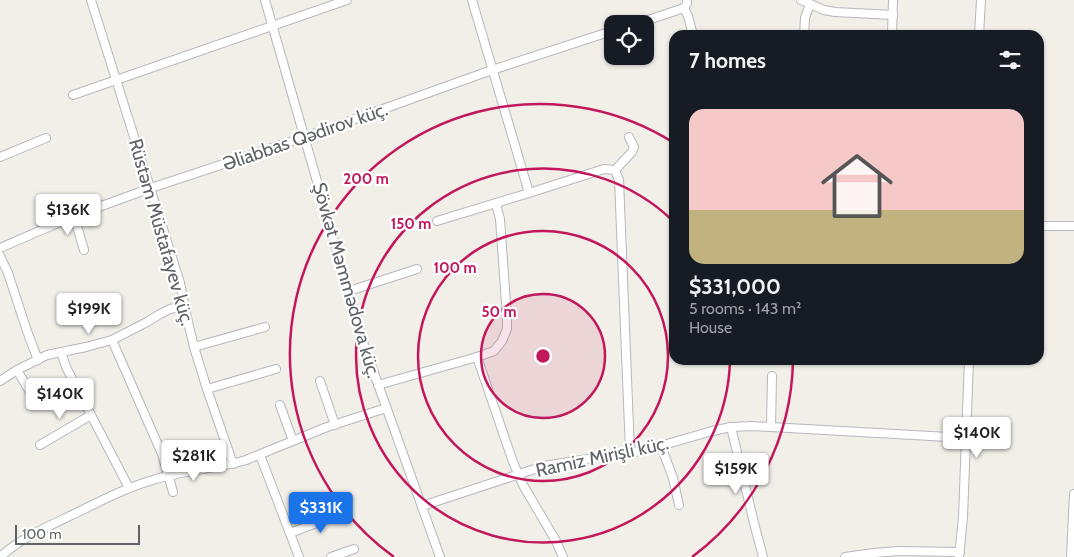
<!DOCTYPE html>
<meta charset="utf-8">
<style>
body{margin:0;font-family:Cabin,sans-serif;background:#20242c;color:#f1f3f6;height:100vh;display:flex;flex-direction:column;font-size:19px;white-space:nowrap}
*{box-sizing:border-box;margin:0}
p{font-size:16px;color:#9ea1a6}
.icon{flex:none;width:28px;height:28px;fill:none;stroke:currentColor;stroke-width:2;stroke-linecap:round;stroke-linejoin:round}
.map{position:relative;flex:1;overflow:hidden}
.side{position:absolute;left:669px;top:30px;width:375px;height:335px;display:flex;flex-direction:column;background:#171b24;border-radius:15px;box-shadow:0 1px 4px #0004}
.side>*{flex:none}
.fabs{position:absolute;left:604px;top:15px;display:grid;gap:10px}
.fabs a{display:grid;place-items:center;width:50px;height:50px;border-radius:10px;background:#171b24;box-shadow:0 1px 4px #0004;font-size:25px}
.scale{position:absolute;left:15px;bottom:12px;width:125px;box-sizing:border-box;padding-left:5px;border:2px solid #5f6368;border-top:0;font-size:14px;line-height:18px;white-space:nowrap;color:#5f6368;-webkit-text-stroke:4px #fff;paint-order:stroke}
.price{position:absolute;translate:-50% -42px;padding:0 11px;border-radius:5px;background:#fff;color:#222;font-size:16px;line-height:32px;filter:drop-shadow(0 1px 2px #0008)}
.price::after{content:'';position:absolute;left:50%;top:30px;width:15px;height:11px;margin-left:-8px;background:inherit;clip-path:polygon(0 0,100% 0,50% 100%)}
.price.selected{background:#1a73e8;color:#fff}
ul{padding:0;list-style:none}
li{display:grid;align-content:center;gap:10px;height:265px;padding:0 20px}
li span{display:grid;place-items:center;height:155px;border-radius:15px;color:#555}
li>.icon{margin-inline-start:auto}
span .icon{width:90px;height:90px;fill:#fffc;stroke-width:1}
li b{font-size:21px}
h2{display:flex;justify-content:space-between;align-items:center;height:60px;padding:0 20px;font-size:21px}
.map>svg:first-child{display:block}
</style>
<div class="map">
<svg width="1074" height="557" viewBox="0 0 1074 557">
<rect width="100%" height="100%" fill="#f1efe8"/>
<g fill="none" stroke-linecap="round" stroke-linejoin="round">
<defs>
<g id="minor">
<path d="M 91,0 L 180,283 L 187,318 L 194,347 L 207,389 L 233,464"/>
<path d="M 265,0 L 364,345 L 440,557"/>
<path d="M 472,0 L 529,193 L 604,169 L 615,170 L 619,180 L 630,452"/>
<path d="M 801,0 L 824,10 L 835,12 L 893,15"/>
<path d="M 684,8 L 688,16 L 693,35"/>
<path d="M 636,24 L 684,8 L 687,3 L 687,0"/>
<path d="M 804,35 L 805,18 L 810,4"/>
<path d="M 892,35 L 893,0"/>
<path d="M 979,35 L 981,0"/>
<path d="M 73,95 L 347,0"/>
<path d="M 0,157 L 46,138"/>
<path d="M 615,170 L 632,152 L 634,147 L 629,137"/>
<path d="M 74,216 L 84,250"/>
<path d="M 437,221 L 529,193"/>
<path d="M 1039,226 L 1074,226"/>
<path d="M 0,248 L 74,216 L 151,188 L 305,137 L 492,70 L 612,31"/>
<path d="M 0,256 L 8,273 L 27,331 L 38,360"/>
<path d="M 349,291 L 417,269"/>
<path d="M 112,340 L 162,454 L 173,492"/>
<path d="M 194,347 L 265,327"/>
<path d="M 61,352 L 66,367 L 129,488"/>
<path d="M 477,357 L 513,462 L 523,485 L 556,541 L 563,557"/>
<path d="M 17,370 L 37,404"/>
<path d="M 0,381 L 17,370 L 47,355 L 86,347 L 112,340 L 147,322 L 160,314 L 170,309 L 185,306"/>
<path d="M 320,381 L 335,425"/>
<path d="M 378,385 L 477,357 L 494,351 L 502,341 L 507,329 L 507,317 L 500,219 L 496,204"/>
<path d="M 207,389 L 276,369"/>
<path d="M 280,405 L 293,441"/>
<path d="M 731,427 L 755,527 L 763,557"/>
<path d="M 771,427 L 772,376"/>
<path d="M 40,445 L 91,415"/>
<path d="M 661,446 L 673,478 L 679,505"/>
<path d="M 260,455 L 299,557"/>
<path d="M 422,506 L 544,466 L 646,450 L 712,431 L 731,427 L 751,426 L 966,438"/>
<path d="M 290,533 L 343,513"/>
<path d="M 0,557 C 21,538 47,527 72,515 C 99,502 125,488 153,480 C 183,470 216,469 246,460 L 327,427 L 386,408"/>
<path d="M 331,557 L 354,549"/>
<path d="M 845,557 L 874,553 L 899,551 L 960,552"/>
<path d="M 959,557 L 963,517 L 969,360"/>
<path d="M 1071,557 L 1074,494"/>
</g>
</defs>
<use href="#minor" stroke="#b5b8bc" stroke-width="10"/>
<use href="#minor" stroke="#fff" stroke-width="8"/>
</g>
<circle cx="543" cy="356" r="62" fill="#c2185b" fill-opacity=".12"/>
<g fill="none" stroke="#c2185b" stroke-width="2.5">
<circle cx="543" cy="356" r="62"/>
<circle cx="543" cy="356" r="125"/>
<path d="M730 361A187 187 0 1 1 673 221"/>
<path d="M793 360A250 250 0 0 1 692 557M394 557A250 250 0 0 1 674 143"/>
</g>
<g text-anchor="middle" stroke-width="4.5" stroke-linejoin="round" paint-order="stroke">
<g font-size="19" fill="#5f6368" stroke="#fff">
<text transform="translate(305 136) rotate(-19)" y="7">Əliabbas Qədirov küç.</text>
<text transform="translate(162 232) rotate(74)" y="7">Rüstəm Müstafayev küç.</text>
<text transform="translate(347 280) rotate(74)" y="7">Şövkət Məmmədova küç.</text>
<text transform="translate(602 456) rotate(-12)" y="7">Ramiz Mirişli küç.</text>
</g>
</g>
<circle cx="543" cy="356" r="8" fill="#c2185b" stroke="#fff" stroke-width="2.5"/>
<g font-size="15" text-anchor="middle" font-weight="bold" fill="#c2185b" stroke="#fff" stroke-width="4.5" stroke-linejoin="round" paint-order="stroke">
<text x="366" y="184">200 m</text>
<text x="411" y="229">150 m</text>
<text x="455" y="273">100 m</text>
<text x="499" y="317">50 m</text>
</g>
</svg>
<div class="fabs">
<a><svg class="icon" aria-label="locate" viewBox="0 0 24 24"><circle cx="12" cy="12" r="6"/><path d="M12 2v4M12 18v4M2 12h4M18 12h4"/></svg></a>
</div>
<div class="scale">100 m</div>
<b class="price" style="left:68px;top:236px">$136K</b>
<b class="price" style="left:89px;top:335px">$199K</b>
<b class="price" style="left:60px;top:420px">$140K</b>
<b class="price" style="left:977px;top:459px">$140K</b>
<b class="price" style="left:194px;top:482px">$281K</b>
<b class="price" style="left:736px;top:495px">$159K</b>
<b class="price selected" style="left:321px;top:534px">$331K</b>
<section class="side">
<h2>7 homes<svg class="icon" aria-label="filters" viewBox="0 0 24 24"><path d="M4 7h16M4 17h16"/><circle cx="9" cy="7" r="2"/><circle cx="15" cy="17" r="2"/></svg></h2>
<ul>
<li><span style="background:linear-gradient(#f6c9c9 65%,#c2b280 0)"><svg class="icon" aria-label="home" viewBox="0 0 24 24"><path d="M3 11l9-7 9 7M6 9v11h12V9"/></svg></span><div><b>$331,000</b><p>5 rooms · 143 m²</p><p>House</p></div></li>
</ul>
</section>
</div>
